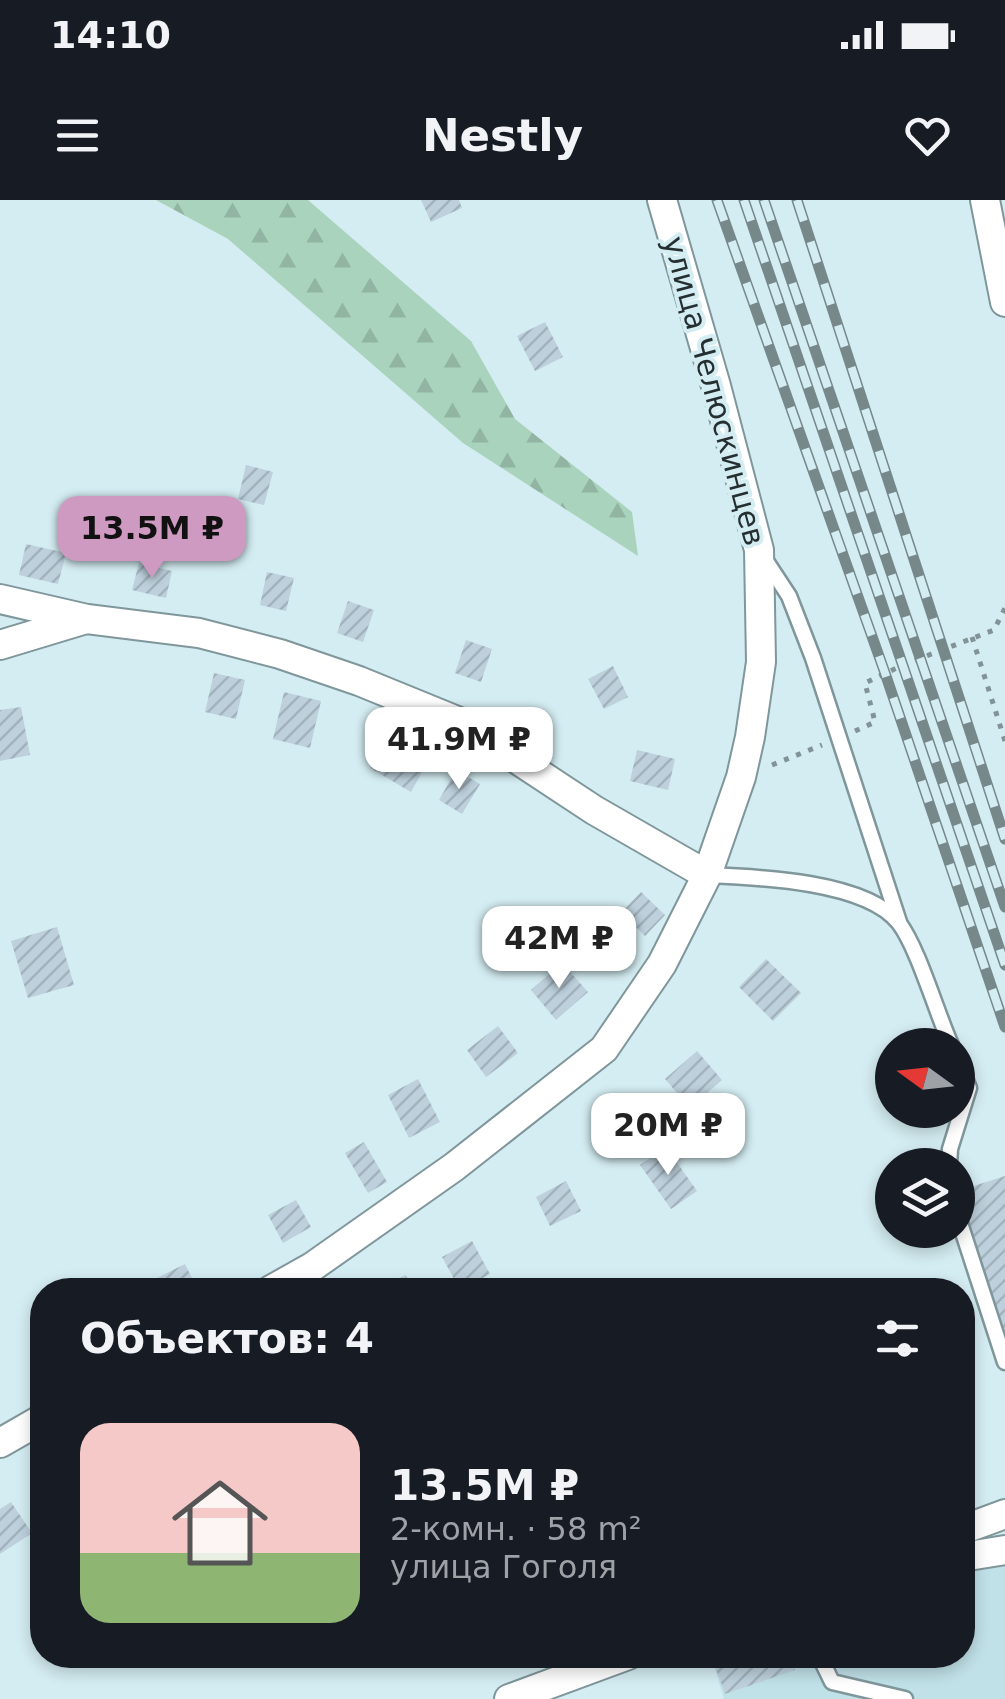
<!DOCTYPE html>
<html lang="ru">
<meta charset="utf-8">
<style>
body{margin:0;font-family:"DejaVu Sans",sans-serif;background:#242831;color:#f1f3f6;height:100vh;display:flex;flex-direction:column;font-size:38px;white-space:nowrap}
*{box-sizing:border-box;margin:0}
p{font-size:32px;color:#9ea1a6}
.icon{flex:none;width:55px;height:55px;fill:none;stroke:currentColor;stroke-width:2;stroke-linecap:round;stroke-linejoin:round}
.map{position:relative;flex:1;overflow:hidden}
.panel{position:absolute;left:30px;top:1078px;width:945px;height:390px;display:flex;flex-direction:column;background:#171b24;border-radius:40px;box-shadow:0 5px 15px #0003}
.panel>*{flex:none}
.needle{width:65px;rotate:285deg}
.tools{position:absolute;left:875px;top:828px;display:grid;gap:20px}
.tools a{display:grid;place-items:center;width:100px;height:100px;border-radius:50%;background:#171b24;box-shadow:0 5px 15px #0003;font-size:50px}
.price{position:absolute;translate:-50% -85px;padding:0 22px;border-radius:20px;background:#fff;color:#222;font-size:32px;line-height:65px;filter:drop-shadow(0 2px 5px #0008)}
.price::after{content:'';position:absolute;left:50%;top:60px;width:30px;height:22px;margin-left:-15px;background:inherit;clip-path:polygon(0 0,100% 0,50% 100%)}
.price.active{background:#cf9ac2;color:#111}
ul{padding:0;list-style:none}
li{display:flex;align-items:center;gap:30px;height:250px;padding:0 50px}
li+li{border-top:2px solid #363941}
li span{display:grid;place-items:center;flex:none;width:280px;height:200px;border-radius:30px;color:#555}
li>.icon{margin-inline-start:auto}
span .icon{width:120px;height:120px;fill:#fffc;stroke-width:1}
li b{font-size:42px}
h2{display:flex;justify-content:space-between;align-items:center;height:120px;padding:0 50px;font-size:42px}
.status{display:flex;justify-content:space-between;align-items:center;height:70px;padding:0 50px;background:#171b24;direction:ltr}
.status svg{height:28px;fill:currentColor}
header{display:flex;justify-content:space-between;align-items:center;height:130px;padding:0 50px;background:#171b24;font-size:45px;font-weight:800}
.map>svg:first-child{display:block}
</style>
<div class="status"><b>14:10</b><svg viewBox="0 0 49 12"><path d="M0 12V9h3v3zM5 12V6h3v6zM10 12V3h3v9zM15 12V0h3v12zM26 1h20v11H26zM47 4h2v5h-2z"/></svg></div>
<header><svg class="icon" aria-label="menu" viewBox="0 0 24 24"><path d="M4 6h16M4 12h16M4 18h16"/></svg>Nestly<svg class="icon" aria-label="heart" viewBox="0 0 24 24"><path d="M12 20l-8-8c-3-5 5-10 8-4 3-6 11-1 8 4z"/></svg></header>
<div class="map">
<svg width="1005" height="1499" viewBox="0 0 1005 1499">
<defs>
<pattern id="forest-firs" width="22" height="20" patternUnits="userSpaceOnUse" patternTransform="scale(2.5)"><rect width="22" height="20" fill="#a9d3bc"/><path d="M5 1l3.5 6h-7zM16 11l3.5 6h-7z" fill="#91b5a2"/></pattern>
<pattern id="building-hatch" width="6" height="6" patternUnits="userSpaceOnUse" patternTransform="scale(2.5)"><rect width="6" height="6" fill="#bdd0dc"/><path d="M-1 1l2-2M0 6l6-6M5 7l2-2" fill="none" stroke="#a2b3bd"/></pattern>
</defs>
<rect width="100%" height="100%" fill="#d4edf2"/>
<path fill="#c0e1e8" d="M 1005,1358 L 1005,1499 L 724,1499 L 711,1456 L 714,1455 L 962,1455 L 963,1372 Z"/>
<path fill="url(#forest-firs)" d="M 156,0 L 308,0 L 471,141 L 515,219 L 632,312 L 638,356 L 463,243 L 228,39 Z"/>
<g fill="url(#building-hatch)">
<path d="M 421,0 L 459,0 L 462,8 L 431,22 Z"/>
<path d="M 545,122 L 563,157 L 535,171 L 517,136 Z"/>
<path d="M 246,265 L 273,272 L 264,305 L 238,299 Z"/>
<path d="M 191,316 L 217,322 L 210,355 L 183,349 Z"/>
<path d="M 26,344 L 66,353 L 58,384 L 19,375 Z"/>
<path d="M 139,363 L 172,371 L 166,398 L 132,390 Z"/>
<path d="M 267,372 L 294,378 L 286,411 L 260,405 Z"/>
<path d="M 348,401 L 374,410 L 363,442 L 337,433 Z"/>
<path d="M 466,440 L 492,449 L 481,482 L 455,473 Z"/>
<path d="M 613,466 L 628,497 L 604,509 L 588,479 Z"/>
<path d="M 214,473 L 245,480 L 236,519 L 205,512 Z"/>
<path d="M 284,492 L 321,501 L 310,548 L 273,539 Z"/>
<path d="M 21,507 L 30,555 L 0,561 L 0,510 Z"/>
<path d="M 388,535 L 430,558 L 411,592 L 370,568 Z"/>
<path d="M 637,550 L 675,559 L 668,590 L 630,581 Z"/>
<path d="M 456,570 L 480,584 L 462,614 L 439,600 Z"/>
<path d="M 641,692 L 665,715 L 645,736 L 621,713 Z"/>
<path d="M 57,727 L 74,785 L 28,798 L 11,741 Z"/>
<path d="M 766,759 L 801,793 L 773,821 L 739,787 Z"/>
<path d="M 562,763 L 588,792 L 556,820 L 531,790 Z"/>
<path d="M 498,826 L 518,853 L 486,877 L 467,850 Z"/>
<path d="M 697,851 L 722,880 L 690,908 L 665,879 Z"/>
<path d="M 418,879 L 440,922 L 409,938 L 388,895 Z"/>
<path d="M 364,942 L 387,982 L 368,993 L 345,953 Z"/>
<path d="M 666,947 L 697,991 L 671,1009 L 640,965 Z"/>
<path d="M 1005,976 L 1005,1140 L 1001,1141 L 958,1008 L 958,991 Z"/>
<path d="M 566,981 L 581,1011 L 550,1026 L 536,997 Z"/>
<path d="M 296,1000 L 311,1027 L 283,1043 L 268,1015 Z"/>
<path d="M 472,1041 L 490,1074 L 460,1090 L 442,1057 Z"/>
<path d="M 185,1064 L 198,1090 L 141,1090 L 139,1087 Z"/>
<path d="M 406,1075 L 412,1090 L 371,1090 Z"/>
<path d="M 11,1302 L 32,1333 L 0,1354 L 0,1309 Z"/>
<path d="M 756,1455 L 790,1455 L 795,1470 L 725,1494 L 716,1469 Z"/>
</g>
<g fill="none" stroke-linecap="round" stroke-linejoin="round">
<defs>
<g id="service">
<path d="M 764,358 L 789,396 L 813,458 L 899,722"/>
<path d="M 707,675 C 757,677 866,681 899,723 C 918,748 937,814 951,845"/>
<path d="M 949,965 L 950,949 L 969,888 L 958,861"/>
<path d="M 958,1017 L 1005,1162"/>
<path d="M 819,1455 L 832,1482 L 905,1499"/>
</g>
<g id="minor">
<path d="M 985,0 L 1005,102"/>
<path d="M 0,399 L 87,419 L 199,433 L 280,454 L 359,481 L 462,523 L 594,610 L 707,675"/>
<path d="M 0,445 L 86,419"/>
<path d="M 271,1090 L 312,1067 L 454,967 L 604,849 L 662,764 L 707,675 L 741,577 L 750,537 L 761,462 L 759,350 L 716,186 L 662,0"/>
<path d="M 0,1243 L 42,1219"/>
<path d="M 962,1330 L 1005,1314"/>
<path d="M 962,1357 L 1005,1350"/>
<path d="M 509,1499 L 628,1455"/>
</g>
</defs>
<use href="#service" stroke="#7f969b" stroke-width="19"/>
<use href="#minor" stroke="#7f969b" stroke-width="32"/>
<g stroke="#819397" stroke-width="5" stroke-dasharray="5 8" stroke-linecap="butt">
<path d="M 972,437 L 1005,541"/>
<path d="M 855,531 L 875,522 L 865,483 L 903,465 L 994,430 L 1005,408"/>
<path d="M 772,565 L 822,545"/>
</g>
<use href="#service" stroke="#fff" stroke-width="14"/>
<use href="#minor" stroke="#fff" stroke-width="28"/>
<defs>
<g id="rail">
<path d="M 717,0 L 885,473 L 1005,827"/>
<path d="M 744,0 L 1005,765"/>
<path d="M 764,0 L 1005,707"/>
<path d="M 797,0 L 1005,639"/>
</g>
</defs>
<use href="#rail" stroke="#77888b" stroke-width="11"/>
<use href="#rail" stroke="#d4edf2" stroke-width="8" stroke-dasharray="22" stroke-linecap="butt"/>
</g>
<g text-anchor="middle" stroke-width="8" stroke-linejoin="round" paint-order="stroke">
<g font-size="30" fill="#252f31" stroke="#d4edf2">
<text transform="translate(714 191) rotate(75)" y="10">улица Челюскинцев</text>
</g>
</g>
</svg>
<div class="tools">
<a><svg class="needle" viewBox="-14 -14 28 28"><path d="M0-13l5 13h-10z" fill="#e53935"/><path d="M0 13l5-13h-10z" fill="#9ea1a6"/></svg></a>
<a><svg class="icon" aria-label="layers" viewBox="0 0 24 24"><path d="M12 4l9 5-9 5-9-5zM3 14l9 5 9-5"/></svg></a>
</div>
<b class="price active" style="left:152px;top:381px">13.5M ₽</b>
<b class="price" style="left:459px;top:592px">41.9M ₽</b>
<b class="price" style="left:559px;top:791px">42M ₽</b>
<b class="price" style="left:668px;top:978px">20M ₽</b>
<section class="panel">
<h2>Объектов: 4<svg class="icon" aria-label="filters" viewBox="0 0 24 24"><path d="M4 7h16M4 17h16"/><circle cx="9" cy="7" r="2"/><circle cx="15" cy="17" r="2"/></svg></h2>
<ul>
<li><span style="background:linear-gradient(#f6c9c9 65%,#8fb573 0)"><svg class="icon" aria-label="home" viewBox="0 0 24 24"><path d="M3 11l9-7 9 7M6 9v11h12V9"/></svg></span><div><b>13.5M ₽</b><p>2-комн. · 58 m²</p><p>улица Гоголя</p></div></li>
</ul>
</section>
</div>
